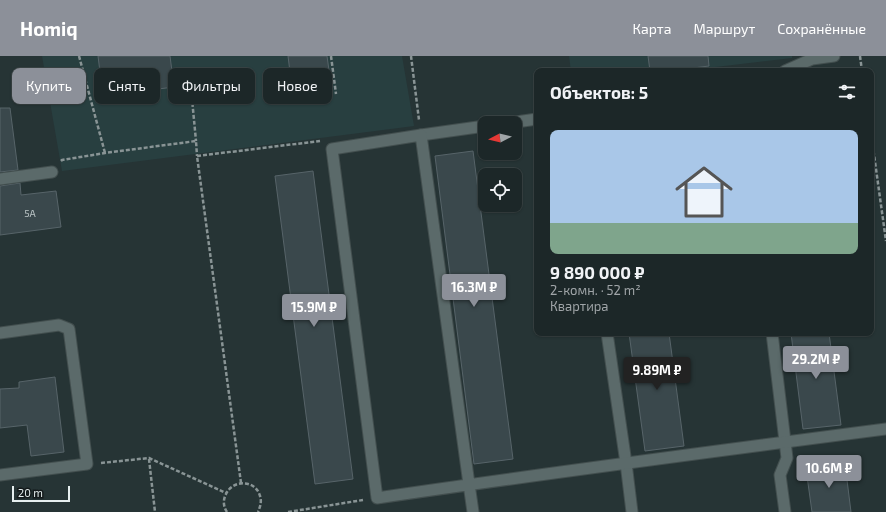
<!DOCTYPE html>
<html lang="ru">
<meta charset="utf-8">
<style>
body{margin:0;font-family:"Exo 2",sans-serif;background:#252f30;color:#f1f3f6;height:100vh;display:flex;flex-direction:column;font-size:15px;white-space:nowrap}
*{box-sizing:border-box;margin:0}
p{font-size:13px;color:#a0a5a8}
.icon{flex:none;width:22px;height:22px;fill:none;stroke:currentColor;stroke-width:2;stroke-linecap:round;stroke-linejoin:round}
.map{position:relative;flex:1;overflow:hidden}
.panel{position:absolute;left:534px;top:12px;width:340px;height:268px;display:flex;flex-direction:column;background:#1c2728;border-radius:8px;box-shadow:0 1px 3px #0004,0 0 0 1px #3a4445}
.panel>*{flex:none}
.top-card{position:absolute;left:12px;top:12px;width:380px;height:36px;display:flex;gap:8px}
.needle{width:26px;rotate:263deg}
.buttons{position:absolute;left:478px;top:60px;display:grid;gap:8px}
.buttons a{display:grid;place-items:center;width:44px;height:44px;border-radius:8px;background:#1c2728;box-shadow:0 1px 3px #0004,0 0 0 1px #3a4445;font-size:20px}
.scale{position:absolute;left:12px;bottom:10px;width:58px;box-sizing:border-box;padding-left:4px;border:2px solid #e6efef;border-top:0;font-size:11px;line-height:14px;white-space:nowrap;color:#e6efef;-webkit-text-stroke:3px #141a1b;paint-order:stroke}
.price{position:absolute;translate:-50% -34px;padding:0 9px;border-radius:4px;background:#8c9099;color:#fff;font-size:13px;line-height:26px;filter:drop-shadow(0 1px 2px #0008)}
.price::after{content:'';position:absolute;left:50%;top:24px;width:12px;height:9px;margin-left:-6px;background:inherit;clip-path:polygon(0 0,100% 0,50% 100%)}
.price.current{background:#222;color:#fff}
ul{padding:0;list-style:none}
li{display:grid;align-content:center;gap:8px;height:212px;padding:0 16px}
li+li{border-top:1px solid #3a4445}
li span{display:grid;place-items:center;height:124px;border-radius:8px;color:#555}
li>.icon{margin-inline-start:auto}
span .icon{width:72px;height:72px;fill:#fffc;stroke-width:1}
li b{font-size:17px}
h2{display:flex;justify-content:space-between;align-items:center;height:48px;padding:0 16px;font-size:17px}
.pill{padding:0 14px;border-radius:8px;background:#1c2728;box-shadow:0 1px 3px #0004,0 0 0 1px #3a4445;font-size:14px;line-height:36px}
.pill.current{background:#8c9099;color:#fff}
header{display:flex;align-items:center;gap:24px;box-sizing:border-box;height:56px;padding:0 20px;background:#8c9099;color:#fff}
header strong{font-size:19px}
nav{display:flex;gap:22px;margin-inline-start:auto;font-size:14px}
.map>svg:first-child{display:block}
</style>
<header>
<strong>Homiq</strong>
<nav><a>Карта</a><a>Маршрут</a><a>Сохранённые</a></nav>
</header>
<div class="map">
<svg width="886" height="456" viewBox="0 0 886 456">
<rect width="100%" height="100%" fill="#263435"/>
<g fill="#283f40">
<path d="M 42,0 L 402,0 L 414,70 L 62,115 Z"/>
<path d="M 569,0 L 792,0 L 792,2 L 682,15 L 571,15 Z"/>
</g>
<g fill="#3a484c" stroke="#576469">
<path d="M 98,0 L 170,0 L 174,31 L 103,40 Z"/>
<path d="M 288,0 L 327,0 L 332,36 L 293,40 Z"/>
<path d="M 648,0 L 708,0 L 709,10 L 669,15 L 650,15 Z"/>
<path d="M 0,52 L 10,52 L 18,114 L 0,116 Z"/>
<path d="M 473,95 L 513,403 L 474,408 L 435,100 Z"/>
<path d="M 313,115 L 353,423 L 315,428 L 275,120 Z"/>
<path d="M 20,127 L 21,139 L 56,135 L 61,171 L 0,179 L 0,130 Z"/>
<path d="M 629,277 L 669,277 L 684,390 L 645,395 Z"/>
<path d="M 791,277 L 829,277 L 841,369 L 803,373 Z"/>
<path d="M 55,321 L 64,396 L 31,400 L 27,369 L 0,372 L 0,333 L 19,332 L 19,326 Z"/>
<path d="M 845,408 L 851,456 L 812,456 L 806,413 Z"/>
</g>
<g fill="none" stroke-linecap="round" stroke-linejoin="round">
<defs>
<g id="lane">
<path d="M 785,15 L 812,3 L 834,0"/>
<path d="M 509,67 L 537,63"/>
<path d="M 421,79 L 485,70"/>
<path d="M 0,123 L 52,116"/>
<path d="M 0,277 L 59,269 L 69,273 L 87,408 L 0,419"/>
<path d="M 607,277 L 626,407 L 632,456"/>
<path d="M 772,277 L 787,402 L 780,419 L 785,456"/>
<path d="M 473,456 L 469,428 L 421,79 L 332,93 L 377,442 C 547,417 716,395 886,373"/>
</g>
</defs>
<use href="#lane" stroke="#434f4f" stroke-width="13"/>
<g stroke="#899495" stroke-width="2.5" stroke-dasharray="4 2" stroke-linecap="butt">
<path d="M 79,0 L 105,97"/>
<path d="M 331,0 L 336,38"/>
<path d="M 411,0 L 419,64"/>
<path d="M 860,0 L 862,15"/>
<path d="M 189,11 L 196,85"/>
<path d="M 871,77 L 886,185"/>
<path d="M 61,105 L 62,104 L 105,97 L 196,85 L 197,100"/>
<path d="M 149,403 L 155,456"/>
<path d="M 101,407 L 149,402 L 226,437"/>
<path d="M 241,427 L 197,100 L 320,85"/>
<path d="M 227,456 C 223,450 223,444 226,438 C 233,423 256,424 260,440 C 262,446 260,451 258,456"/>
<path d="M 288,456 L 363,444"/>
</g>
<use href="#lane" stroke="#5b6a6a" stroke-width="11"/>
</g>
<g text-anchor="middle" stroke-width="3" stroke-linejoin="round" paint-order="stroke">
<g font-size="10" fill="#bbc5c6">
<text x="30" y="161">5А</text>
</g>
</g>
</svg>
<div class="buttons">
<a><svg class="needle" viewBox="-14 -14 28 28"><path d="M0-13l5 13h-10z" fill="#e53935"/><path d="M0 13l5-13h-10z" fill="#a0a5a8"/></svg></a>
<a><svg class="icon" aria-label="locate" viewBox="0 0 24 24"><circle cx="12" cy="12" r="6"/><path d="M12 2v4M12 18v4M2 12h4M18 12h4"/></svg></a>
</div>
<div class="scale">20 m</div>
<b class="price" style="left:474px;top:252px">16.3M ₽</b>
<b class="price" style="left:314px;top:272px">15.9M ₽</b>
<b class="price" style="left:816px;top:324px">29.2M ₽</b>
<b class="price current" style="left:657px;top:335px">9.89M ₽</b>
<b class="price" style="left:829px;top:433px">10.6M ₽</b>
<div class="top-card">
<a class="pill current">Купить</a>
<a class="pill">Снять</a>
<a class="pill">Фильтры</a>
<a class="pill">Новое</a>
</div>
<section class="panel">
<h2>Объектов: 5<svg class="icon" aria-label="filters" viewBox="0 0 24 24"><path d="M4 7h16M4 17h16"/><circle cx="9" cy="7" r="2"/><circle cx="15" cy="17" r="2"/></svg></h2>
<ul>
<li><span style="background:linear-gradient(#a9c7e8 75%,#7fa58c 0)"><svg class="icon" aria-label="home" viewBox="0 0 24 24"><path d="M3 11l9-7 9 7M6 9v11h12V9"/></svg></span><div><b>9 890 000 ₽</b><p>2-комн. · 52 m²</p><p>Квартира</p></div></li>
</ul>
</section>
</div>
